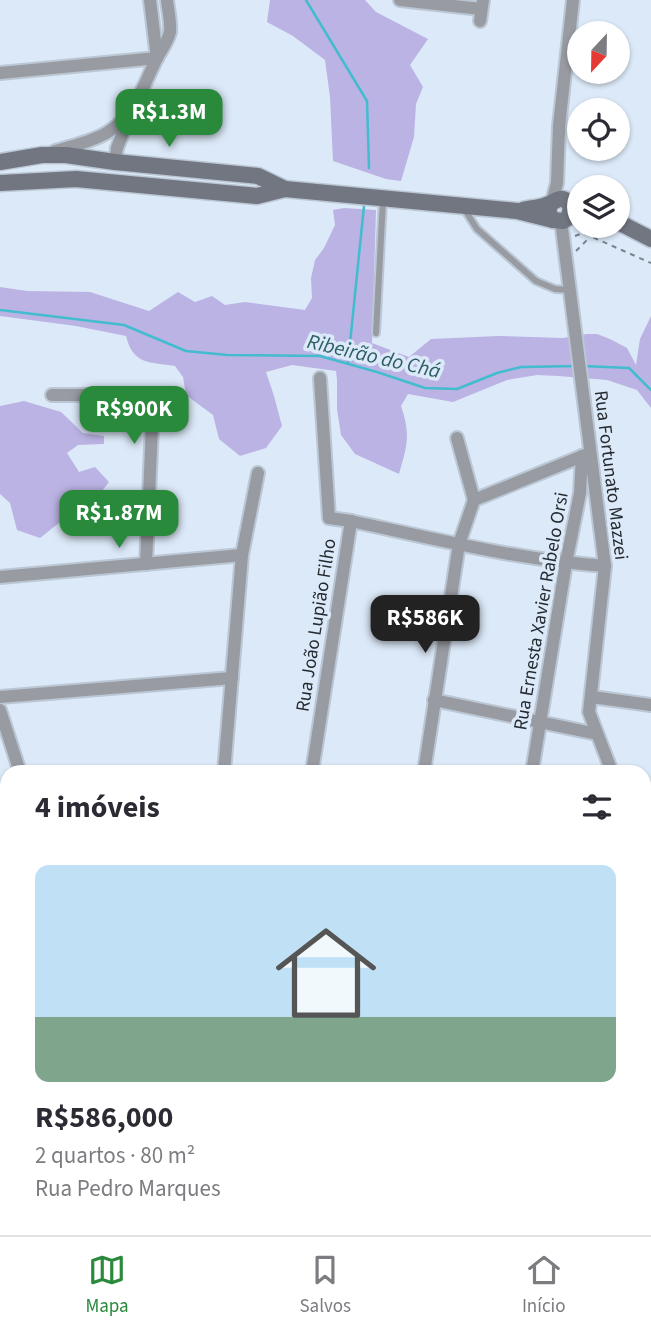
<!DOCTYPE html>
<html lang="pt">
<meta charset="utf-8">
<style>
body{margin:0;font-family:"Source Sans 3",sans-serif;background:#f7f7f7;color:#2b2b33;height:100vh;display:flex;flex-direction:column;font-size:26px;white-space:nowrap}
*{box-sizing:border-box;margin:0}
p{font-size:23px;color:#7c7c81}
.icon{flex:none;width:38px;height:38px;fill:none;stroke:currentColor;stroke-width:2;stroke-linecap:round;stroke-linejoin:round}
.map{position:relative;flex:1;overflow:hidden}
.panel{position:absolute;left:0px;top:765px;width:651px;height:471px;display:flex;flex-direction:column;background:#fff;border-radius:21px 21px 0 0;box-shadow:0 2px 5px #0004}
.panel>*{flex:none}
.needle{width:46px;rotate:202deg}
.controls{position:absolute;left:567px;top:21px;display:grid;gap:14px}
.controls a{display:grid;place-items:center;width:63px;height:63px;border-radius:50%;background:#fff;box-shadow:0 2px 5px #0004;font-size:35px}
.price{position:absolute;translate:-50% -60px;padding:0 16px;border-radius:14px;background:#2a8a3c;color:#fff;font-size:23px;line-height:46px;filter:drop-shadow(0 2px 4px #0008)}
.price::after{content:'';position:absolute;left:50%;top:42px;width:21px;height:16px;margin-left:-10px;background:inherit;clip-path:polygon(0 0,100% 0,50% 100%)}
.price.selected{background:#222;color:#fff}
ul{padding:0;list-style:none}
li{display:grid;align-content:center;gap:14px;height:371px;padding:0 35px}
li+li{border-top:2px solid #e1e1e2}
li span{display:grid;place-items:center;height:217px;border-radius:14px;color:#555}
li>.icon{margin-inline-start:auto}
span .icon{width:126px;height:126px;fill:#fffc;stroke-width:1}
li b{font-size:30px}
h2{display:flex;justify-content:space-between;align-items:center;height:84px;padding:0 35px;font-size:30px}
.tab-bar{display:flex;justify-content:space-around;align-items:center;height:98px;border-top:2px solid #e1e1e2;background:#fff;font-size:19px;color:#7c7c81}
.tab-bar a{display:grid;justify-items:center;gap:4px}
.tab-bar .selected{color:#2a8a3c}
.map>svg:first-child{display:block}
</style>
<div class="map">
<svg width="651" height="1235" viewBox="0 0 651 1235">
<rect width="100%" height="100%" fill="#dce9f8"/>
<g fill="#bbb3e3">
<path d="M 270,0 L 365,0 L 376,12 L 428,39 L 410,65 L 423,87 L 416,104 L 414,137 L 401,181 L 386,179 L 333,161 L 330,97 L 325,60 L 293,36 L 267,22 Z"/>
<path d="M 344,208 L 376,210 L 372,343 L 409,357 L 431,339 L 498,336 L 563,338 L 587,334 L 597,334 L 610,339 L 627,348 L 636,365 L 640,339 L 651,316 L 651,408 L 637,390 L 607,380 L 558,376 L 537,375 L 507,380 L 453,402 L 408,394 L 401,406 C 411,435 407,446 399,474 L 355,454 L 341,435 L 337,409 L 337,380 L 336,371 L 292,365 L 266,372 L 274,396 L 282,426 L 266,448 L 240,456 L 219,439 L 213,415 L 186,395 L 183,377 L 175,366 C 150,362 133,365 126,336 L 76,326 L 0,316 L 0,287 L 27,291 L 90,292 L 149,311 L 178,292 L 195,302 L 212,296 L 225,305 L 245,302 L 305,310 L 312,298 L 311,278 L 315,260 L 324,248 L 335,225 L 333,210 Z"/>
<path d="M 24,401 L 61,412 L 83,433 L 104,436 L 104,444 L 78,445 L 67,453 L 79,472 L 95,467 L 109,482 L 86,511 L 60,522 L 40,538 L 17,530 L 10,503 L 0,494 L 0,406 Z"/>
</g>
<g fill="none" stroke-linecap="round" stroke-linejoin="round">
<g stroke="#42bcce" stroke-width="2.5">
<path d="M 306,0 L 367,101 L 369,168"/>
<path d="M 0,310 L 124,325 L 186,351 L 227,355 L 320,356 L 377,372 L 425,388 L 457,389 L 497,373 L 521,367 L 577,366"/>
<path d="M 348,363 L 364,206"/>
<path d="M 583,366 L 629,368 L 651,390"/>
</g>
<defs>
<g id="lane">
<path d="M 463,207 L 477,229 L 536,281 L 555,289 L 570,290"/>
<path d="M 376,333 L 383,200"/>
</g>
<g id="street">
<path d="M 150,0 L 157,58"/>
<path d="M 400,0 L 481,9"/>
<path d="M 480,21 L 483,0"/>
<path d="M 0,73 L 157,58"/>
<path d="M 53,152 C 71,146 92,142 108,132 C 136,115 144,83 158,56 C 162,49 168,41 170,32 C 171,22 168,10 167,0"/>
<path d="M 115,162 L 117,148 L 130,114"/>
<path d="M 552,202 L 557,183 L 559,126 L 573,0"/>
<path d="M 561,221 L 605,566 L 589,712 L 612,772"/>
<path d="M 52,395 L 141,395 L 153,403 L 146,564"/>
<path d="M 457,438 L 474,500"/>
<path d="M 351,521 C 435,539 519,560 605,566"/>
<path d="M 0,577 L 242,555"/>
<path d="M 0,697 L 232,678"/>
<path d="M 592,697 L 651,705"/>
<path d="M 434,700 L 597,734"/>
<path d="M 0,710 L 20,772"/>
<path d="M 224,772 L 242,555 L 258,473"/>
<path d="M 312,772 L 351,521 L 329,518 L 320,378"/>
<path d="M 424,772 L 459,544 L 474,500 L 590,453"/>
<path d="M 532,772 L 566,563 L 580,493 L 582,456"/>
<path d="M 0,808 L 7,809"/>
<path d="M 644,817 L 651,818"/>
<path d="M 644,839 L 651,851"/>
<path d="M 644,881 L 651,884"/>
<path d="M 0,924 L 7,925"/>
<path d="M 644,969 L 651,972"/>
<path d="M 0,1032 L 7,1033"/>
<path d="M 644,1061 L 651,1063"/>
<path d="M 0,1143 L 7,1144"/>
<path d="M 644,1184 L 651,1185"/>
<path d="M 2,1235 L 7,1193"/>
<path d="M 165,1235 L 165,1228"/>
<path d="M 355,1235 L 356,1228"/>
<path d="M 523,1235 L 524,1228"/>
</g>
<g id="secondary">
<path d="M 0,162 L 42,155 L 66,155 L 115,162 L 258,176 L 285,189 L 517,211 L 553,220"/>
<path d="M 0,183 L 76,179 L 257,196 L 285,189"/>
<path d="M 523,210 C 530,208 539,208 546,205 C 557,202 561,192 571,206 L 569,217 L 563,221 L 553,220 L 548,212 L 550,205"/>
<path d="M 618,222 L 651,239"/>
</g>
</defs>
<use href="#lane" stroke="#bbc7d4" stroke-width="10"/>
<use href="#street" stroke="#bbc7d4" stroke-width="16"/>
<use href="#secondary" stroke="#bbc7d4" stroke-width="19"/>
<g stroke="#7a828c" stroke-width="2" stroke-dasharray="5 5" stroke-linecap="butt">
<path d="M 575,236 L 583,233 L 651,263"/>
<path d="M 576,251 L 590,237"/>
</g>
<use href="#lane" stroke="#989ba2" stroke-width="6"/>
<use href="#street" stroke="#989ba2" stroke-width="12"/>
<use href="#secondary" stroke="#727680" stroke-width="16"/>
</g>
<g text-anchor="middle" stroke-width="7" stroke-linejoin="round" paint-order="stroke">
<g font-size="19" fill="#252a30" stroke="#dce9f8">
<text transform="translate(612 475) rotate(83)" y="7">Rua Fortunato Mazzei</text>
<text transform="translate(540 611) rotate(-80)" y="7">Rua Ernesta Xavier Rabelo Orsi</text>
<text transform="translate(315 625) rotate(-81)" y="7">Rua João Lupião Filho</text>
</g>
<g font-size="21" font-style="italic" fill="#2b5d65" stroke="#dce9f8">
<text transform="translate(374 356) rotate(13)" y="7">Ribeirão do Chá</text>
</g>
</g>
</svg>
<div class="controls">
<a><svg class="needle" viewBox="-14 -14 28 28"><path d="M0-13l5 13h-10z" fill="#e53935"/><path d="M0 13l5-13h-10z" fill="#7c7c81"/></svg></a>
<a><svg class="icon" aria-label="locate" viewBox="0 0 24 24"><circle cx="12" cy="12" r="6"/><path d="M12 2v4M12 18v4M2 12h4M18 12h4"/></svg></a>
<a><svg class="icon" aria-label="layers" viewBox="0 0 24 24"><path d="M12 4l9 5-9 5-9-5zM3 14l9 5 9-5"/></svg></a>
</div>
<b class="price" style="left:169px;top:149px">R$1.3M</b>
<b class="price" style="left:134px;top:446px">R$900K</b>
<b class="price" style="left:119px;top:550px">R$1.87M</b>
<b class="price selected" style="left:425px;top:655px">R$586K</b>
<section class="panel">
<h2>4 imóveis<svg class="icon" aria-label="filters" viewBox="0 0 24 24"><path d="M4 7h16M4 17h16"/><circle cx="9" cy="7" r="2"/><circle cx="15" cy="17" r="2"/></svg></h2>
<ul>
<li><span style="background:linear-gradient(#bfe0f5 70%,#7fa58c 0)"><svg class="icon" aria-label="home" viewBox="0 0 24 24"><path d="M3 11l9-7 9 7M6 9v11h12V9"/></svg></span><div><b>R$586,000</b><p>2 quartos · 80 m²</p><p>Rua Pedro Marques</p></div></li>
</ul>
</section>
</div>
<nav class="tab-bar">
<a class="selected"><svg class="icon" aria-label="map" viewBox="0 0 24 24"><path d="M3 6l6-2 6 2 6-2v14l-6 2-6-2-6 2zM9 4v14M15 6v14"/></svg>Mapa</a>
<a><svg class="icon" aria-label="saved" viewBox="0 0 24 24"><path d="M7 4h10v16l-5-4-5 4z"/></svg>Salvos</a>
<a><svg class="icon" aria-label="home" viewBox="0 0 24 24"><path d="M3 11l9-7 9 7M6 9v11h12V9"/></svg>Início</a>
</nav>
